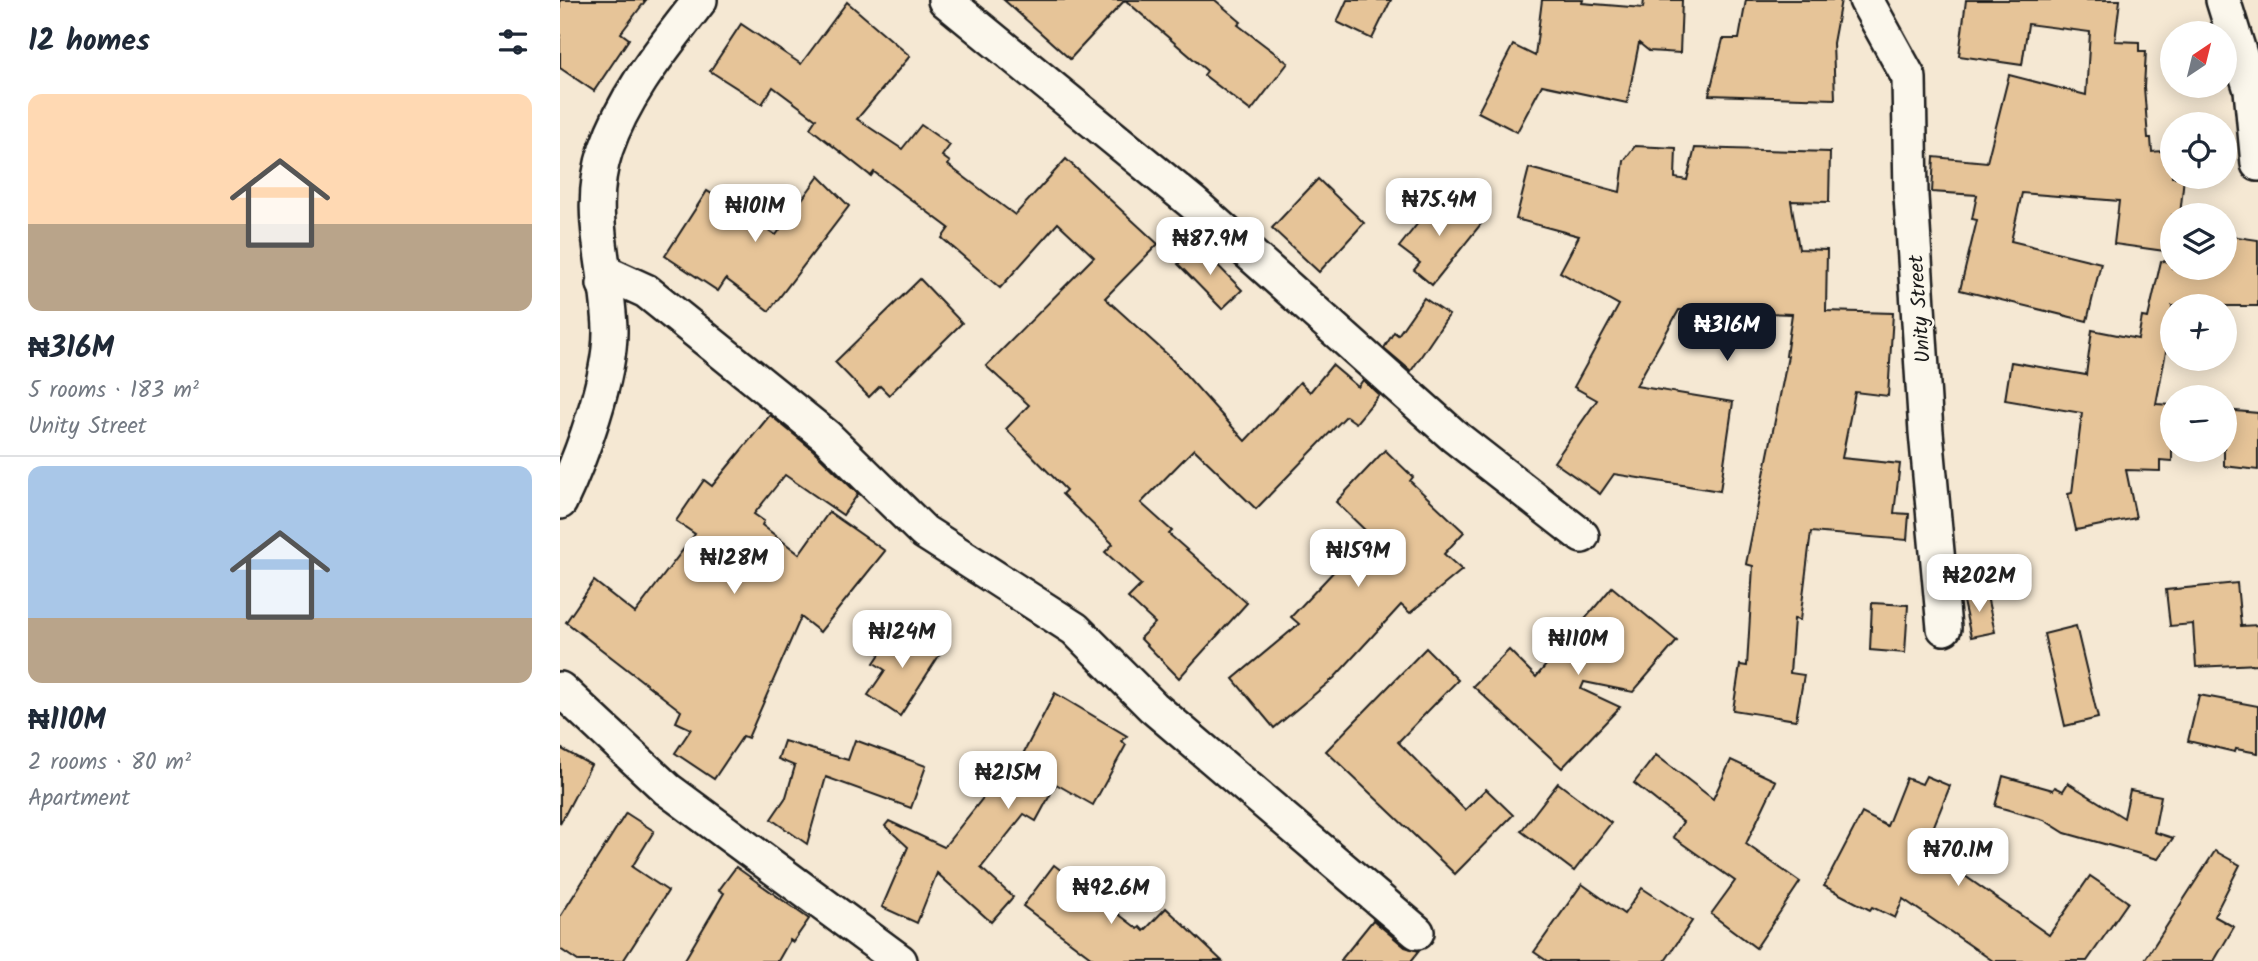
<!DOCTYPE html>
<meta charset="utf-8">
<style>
body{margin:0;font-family:Kalam,sans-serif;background:#f2f2f3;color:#1f2937;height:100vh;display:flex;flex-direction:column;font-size:26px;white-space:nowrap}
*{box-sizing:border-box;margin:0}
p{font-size:23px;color:#747a83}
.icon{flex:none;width:38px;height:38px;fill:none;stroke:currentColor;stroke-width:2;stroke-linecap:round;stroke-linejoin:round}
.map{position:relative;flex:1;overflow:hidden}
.side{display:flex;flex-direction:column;background:#fff;width:560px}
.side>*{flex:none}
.needle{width:46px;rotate:35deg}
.controls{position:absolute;left:1600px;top:21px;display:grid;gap:14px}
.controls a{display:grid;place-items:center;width:77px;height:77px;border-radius:50%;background:#fff;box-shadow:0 4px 18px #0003;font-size:35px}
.price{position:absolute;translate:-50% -60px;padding:0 16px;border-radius:14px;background:#fff;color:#222;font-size:23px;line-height:46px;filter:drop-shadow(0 2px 4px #0008)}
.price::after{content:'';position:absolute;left:50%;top:42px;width:21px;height:16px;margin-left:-10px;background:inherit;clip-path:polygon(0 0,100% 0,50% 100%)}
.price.current{background:#111827;color:#fff}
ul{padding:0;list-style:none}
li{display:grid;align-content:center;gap:14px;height:371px;padding:0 28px}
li+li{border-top:2px solid #e0e1e3}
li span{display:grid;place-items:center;height:217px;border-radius:14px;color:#555}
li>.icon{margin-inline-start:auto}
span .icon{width:126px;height:126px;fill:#fffc;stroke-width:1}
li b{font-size:30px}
h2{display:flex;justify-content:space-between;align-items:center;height:84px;padding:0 28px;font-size:30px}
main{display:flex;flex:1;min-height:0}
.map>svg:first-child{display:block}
</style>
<main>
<section class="side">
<h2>12 homes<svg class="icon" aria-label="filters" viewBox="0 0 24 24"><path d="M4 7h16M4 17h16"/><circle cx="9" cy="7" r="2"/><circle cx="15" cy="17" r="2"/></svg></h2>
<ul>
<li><span style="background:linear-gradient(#ffd9b3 60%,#b9a48a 0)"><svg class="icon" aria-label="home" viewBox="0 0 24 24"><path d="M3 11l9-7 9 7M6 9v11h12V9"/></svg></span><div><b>₦316M</b><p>5 rooms · 183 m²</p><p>Unity Street</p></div></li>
<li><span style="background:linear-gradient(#a9c7e8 70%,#b9a48a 0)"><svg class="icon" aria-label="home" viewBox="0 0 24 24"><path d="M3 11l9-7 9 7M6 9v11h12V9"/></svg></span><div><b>₦110M</b><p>2 rooms · 80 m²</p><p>Apartment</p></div></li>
</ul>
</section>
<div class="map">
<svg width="1698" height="961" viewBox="0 0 1698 961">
<rect width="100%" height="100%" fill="#f5e8d3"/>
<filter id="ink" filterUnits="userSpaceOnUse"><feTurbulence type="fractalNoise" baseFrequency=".0143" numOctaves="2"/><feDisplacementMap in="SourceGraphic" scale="14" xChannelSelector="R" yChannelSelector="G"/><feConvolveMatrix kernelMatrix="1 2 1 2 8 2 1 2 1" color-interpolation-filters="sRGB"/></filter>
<g filter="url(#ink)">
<g fill="#e6c498" stroke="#1c1c1c" stroke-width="2">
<path d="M 0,0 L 86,0 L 61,33 L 69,39 L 34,91 L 0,68 Z"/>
<path d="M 444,0 L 655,0 L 681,22 L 678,25 L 728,63 L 691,111 L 644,75 L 647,71 L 565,0 L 510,59 Z"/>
<path d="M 787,0 L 831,0 L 812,39 L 777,22 Z"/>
<path d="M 982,0 L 1023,0 L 1022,3 L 1083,8 L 1084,0 L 1122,0 L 1120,53 L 1089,51 L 1079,43 L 1067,103 L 982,85 L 957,132 L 918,112 L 953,45 L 975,56 Z"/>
<path d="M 1186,0 L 1281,0 L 1273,43 L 1275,99 L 1149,95 L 1163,39 L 1179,39 Z"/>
<path d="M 1406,0 L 1560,0 L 1555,41 L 1579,42 L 1579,51 L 1586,51 L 1584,87 L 1588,138 L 1591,138 L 1592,152 L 1612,150 L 1612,177 L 1624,177 L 1620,215 L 1612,215 L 1612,252 L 1554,244 L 1559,201 L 1462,193 L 1451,241 L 1541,263 L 1527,321 L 1400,290 L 1417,220 L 1412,219 L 1417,195 L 1372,192 L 1374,157 L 1427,162 L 1449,75 L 1526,95 L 1530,32 L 1468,24 L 1462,65 L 1399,56 Z"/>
<path d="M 287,2 L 350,56 L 297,119 L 342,149 L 361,125 L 390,145 L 382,156 L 390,162 L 388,165 L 455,215 L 506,159 L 598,244 L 545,298 L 609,356 L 685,441 L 740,382 L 750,392 L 772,365 L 798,387 L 803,380 L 819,395 L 796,423 L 786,416 L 696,509 L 634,449 L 581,503 L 612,531 L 609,534 L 687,603 L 619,678 L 580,638 L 595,623 L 568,598 L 581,585 L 545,552 L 553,544 L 502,494 L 506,490 L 446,429 L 469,405 L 426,366 L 534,257 L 498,223 L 440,288 L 382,238 L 389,228 L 314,172 L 311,176 L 250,128 L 256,119 L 213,87 L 202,104 L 150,71 L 181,24 L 241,64 Z"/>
<path d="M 1075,146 L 1116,148 L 1115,178 L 1127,180 L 1135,148 L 1270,152 L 1269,202 L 1231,201 L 1239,249 L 1267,250 L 1266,311 L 1333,313 L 1328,396 L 1295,392 L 1282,458 L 1340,464 L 1334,513 L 1349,514 L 1347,540 L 1251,532 L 1240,620 L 1234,619 L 1230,673 L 1244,675 L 1236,720 L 1173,710 L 1180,665 L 1187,666 L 1193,566 L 1186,564 L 1228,356 L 1226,356 L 1232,314 L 1119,310 L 1076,386 L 1173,402 L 1160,491 L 1054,474 L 1040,494 L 994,462 L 1037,400 L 1014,387 L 1059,305 L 1000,272 L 1019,236 L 956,219 L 969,168 L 1060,192 L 1064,161 Z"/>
<path d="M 259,176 L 289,206 L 209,311 L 166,279 L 158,291 L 105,256 L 147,191 L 216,235 Z"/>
<path d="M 758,179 L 804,223 L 759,272 L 712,228 Z"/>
<path d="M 882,193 L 921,224 L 872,285 L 854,270 L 860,263 L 839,247 Z"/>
<path d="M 1664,235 L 1698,240 L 1698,306 L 1612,306 L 1612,337 L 1609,336 L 1596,404 L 1612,405 L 1612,461 L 1600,460 L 1600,471 L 1566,470 L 1576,518 L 1516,530 L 1508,494 L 1512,493 L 1522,413 L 1445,400 L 1451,362 L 1526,375 L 1532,330 L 1578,339 L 1582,317 L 1588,318 L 1601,261 L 1612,262 L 1612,268 L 1664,268 Z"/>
<path d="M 638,245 L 682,290 L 662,309 L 618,264 Z"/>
<path d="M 360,279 L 402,323 L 329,395 L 320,386 L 309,397 L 275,362 Z"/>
<path d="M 864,298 L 889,315 L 851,371 L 824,348 L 834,332 L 838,335 Z"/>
<path d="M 1664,410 L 1698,413 L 1698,470 L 1664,466 Z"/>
<path d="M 210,415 L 253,450 L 298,494 L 283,515 L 225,475 L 194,514 L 204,521 L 202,525 L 239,554 L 269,512 L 325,551 L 260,632 L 241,617 L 188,738 L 183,736 L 154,779 L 115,753 L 131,729 L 116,722 L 121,711 L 6,622 L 34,581 L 75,613 L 135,534 L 116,521 L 144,480 L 152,486 Z"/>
<path d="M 825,450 L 853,477 L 850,481 L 904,532 L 884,554 L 902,570 L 850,613 L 841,605 L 774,678 L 714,728 L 673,679 L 739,624 L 731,617 L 809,534 L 776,502 Z"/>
<path d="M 1677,583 L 1681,626 L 1698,625 L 1698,664 L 1636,667 L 1633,624 L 1610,626 L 1606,590 Z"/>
<path d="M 1052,587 L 1117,641 L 1073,692 L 1024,682 L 1021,689 L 1060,707 L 1002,768 L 913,686 L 949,650 L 976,677 Z"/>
<path d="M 1426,592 L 1435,632 L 1411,637 L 1402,597 Z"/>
<path d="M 1312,603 L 1348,605 L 1345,653 L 1310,650 Z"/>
<path d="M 1516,626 L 1538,718 L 1505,726 L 1484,634 Z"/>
<path d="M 338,627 L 380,654 L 340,716 L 308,695 L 325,670 L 314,663 Z"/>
<path d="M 866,648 L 898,680 L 838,742 L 905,810 L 926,789 L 953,815 L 895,874 L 766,751 Z"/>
<path d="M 495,693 L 567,736 L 562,741 L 566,745 L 533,805 L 496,784 L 476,821 L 464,814 L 421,868 L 453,897 L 431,922 L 377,873 L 357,923 L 322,907 L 348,847 L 325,826 L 329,821 L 384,847 L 430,789 L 442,794 Z"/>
<path d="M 1639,695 L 1698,706 L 1698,753 L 1676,749 L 1675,752 L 1628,741 Z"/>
<path d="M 295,740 L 366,766 L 351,808 L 266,777 L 247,844 L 211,819 L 226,797 L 235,766 L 218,759 L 224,741 L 288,760 Z"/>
<path d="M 0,748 L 31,765 L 0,824 Z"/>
<path d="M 1096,755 L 1153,799 L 1171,760 L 1216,781 L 1186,844 L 1240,882 L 1196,948 L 1151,914 L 1175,881 L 1113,837 L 1123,822 L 1074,783 Z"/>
<path d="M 1366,776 L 1390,786 L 1365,848 L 1398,864 L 1395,869 L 1489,935 L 1530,876 L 1568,902 L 1527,961 L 1433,961 L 1343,899 L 1335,918 L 1312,907 L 1310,910 L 1264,886 L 1302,813 L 1327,826 L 1346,778 L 1362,784 Z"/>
<path d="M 1443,776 L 1493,790 L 1495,787 L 1503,791 L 1508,783 L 1564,818 L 1570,790 L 1601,796 L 1594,832 L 1613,838 L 1598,859 L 1505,833 L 1484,820 L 1435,806 Z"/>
<path d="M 998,783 L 1051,823 L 1014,871 L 961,831 Z"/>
<path d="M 66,813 L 94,831 L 72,867 L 108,891 L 63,961 L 18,961 L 0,949 L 0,917 Z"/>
<path d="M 1655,851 L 1680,865 L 1654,916 L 1674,927 L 1654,961 L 1584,961 Z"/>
<path d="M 494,865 L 578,929 L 580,927 L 584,931 L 606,908 L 662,961 L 536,961 L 463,906 Z"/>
<path d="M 176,867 L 249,919 L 233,942 L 230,940 L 218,961 L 124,961 L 164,893 L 159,890 Z"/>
<path d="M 1022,884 L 1064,914 L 1082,888 L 1132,921 L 1105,961 L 987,961 L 974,952 Z"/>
<path d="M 813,920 L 845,947 L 859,951 L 851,961 L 780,961 Z"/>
</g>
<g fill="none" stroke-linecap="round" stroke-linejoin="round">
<defs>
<g id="minor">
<path d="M 385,0 L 633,203 L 894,436 L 1022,536"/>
<path d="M 1306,0 L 1349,78 L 1351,196 L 1366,432 L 1384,628"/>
<path d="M 1663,0 L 1691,90 L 1698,164"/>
<path d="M 44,284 L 53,276 L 86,291 L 266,436 L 364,532 L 515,629 L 593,707 L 857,932"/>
<path d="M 0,502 C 21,458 51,377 50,329 C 48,266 25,211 46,149 C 65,93 105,46 140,0"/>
<path d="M 0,689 L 107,789 L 340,961"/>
</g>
</defs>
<use href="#minor" stroke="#1c1c1c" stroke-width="38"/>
<use href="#minor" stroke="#fbf7ec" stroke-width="33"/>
</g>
</g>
<g text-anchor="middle" stroke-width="5" stroke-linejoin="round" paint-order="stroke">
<g font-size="21" fill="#1c1c1c" stroke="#fbf7ec">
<text transform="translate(1359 309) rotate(-94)" y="7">Unity Street</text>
</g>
</g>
</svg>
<div class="controls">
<a><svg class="needle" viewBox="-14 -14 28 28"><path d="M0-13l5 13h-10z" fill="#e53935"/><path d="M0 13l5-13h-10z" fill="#747a83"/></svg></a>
<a><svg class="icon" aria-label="locate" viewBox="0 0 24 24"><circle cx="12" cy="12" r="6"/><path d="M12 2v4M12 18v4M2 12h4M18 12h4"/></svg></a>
<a><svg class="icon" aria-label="layers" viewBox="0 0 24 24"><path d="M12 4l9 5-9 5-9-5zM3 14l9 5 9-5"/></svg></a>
<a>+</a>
<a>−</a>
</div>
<b class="price" style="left:879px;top:238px">₦75.4M</b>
<b class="price" style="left:195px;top:244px">₦101M</b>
<b class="price" style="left:650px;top:277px">₦87.9M</b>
<b class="price current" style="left:1167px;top:363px">₦316M</b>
<b class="price" style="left:798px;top:589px">₦159M</b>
<b class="price" style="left:174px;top:596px">₦128M</b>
<b class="price" style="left:1419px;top:614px">₦202M</b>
<b class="price" style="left:342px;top:670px">₦124M</b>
<b class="price" style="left:1018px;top:677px">₦110M</b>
<b class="price" style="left:448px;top:811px">₦215M</b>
<b class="price" style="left:1398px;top:888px">₦70.1M</b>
<b class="price" style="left:551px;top:926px">₦92.6M</b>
</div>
</main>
